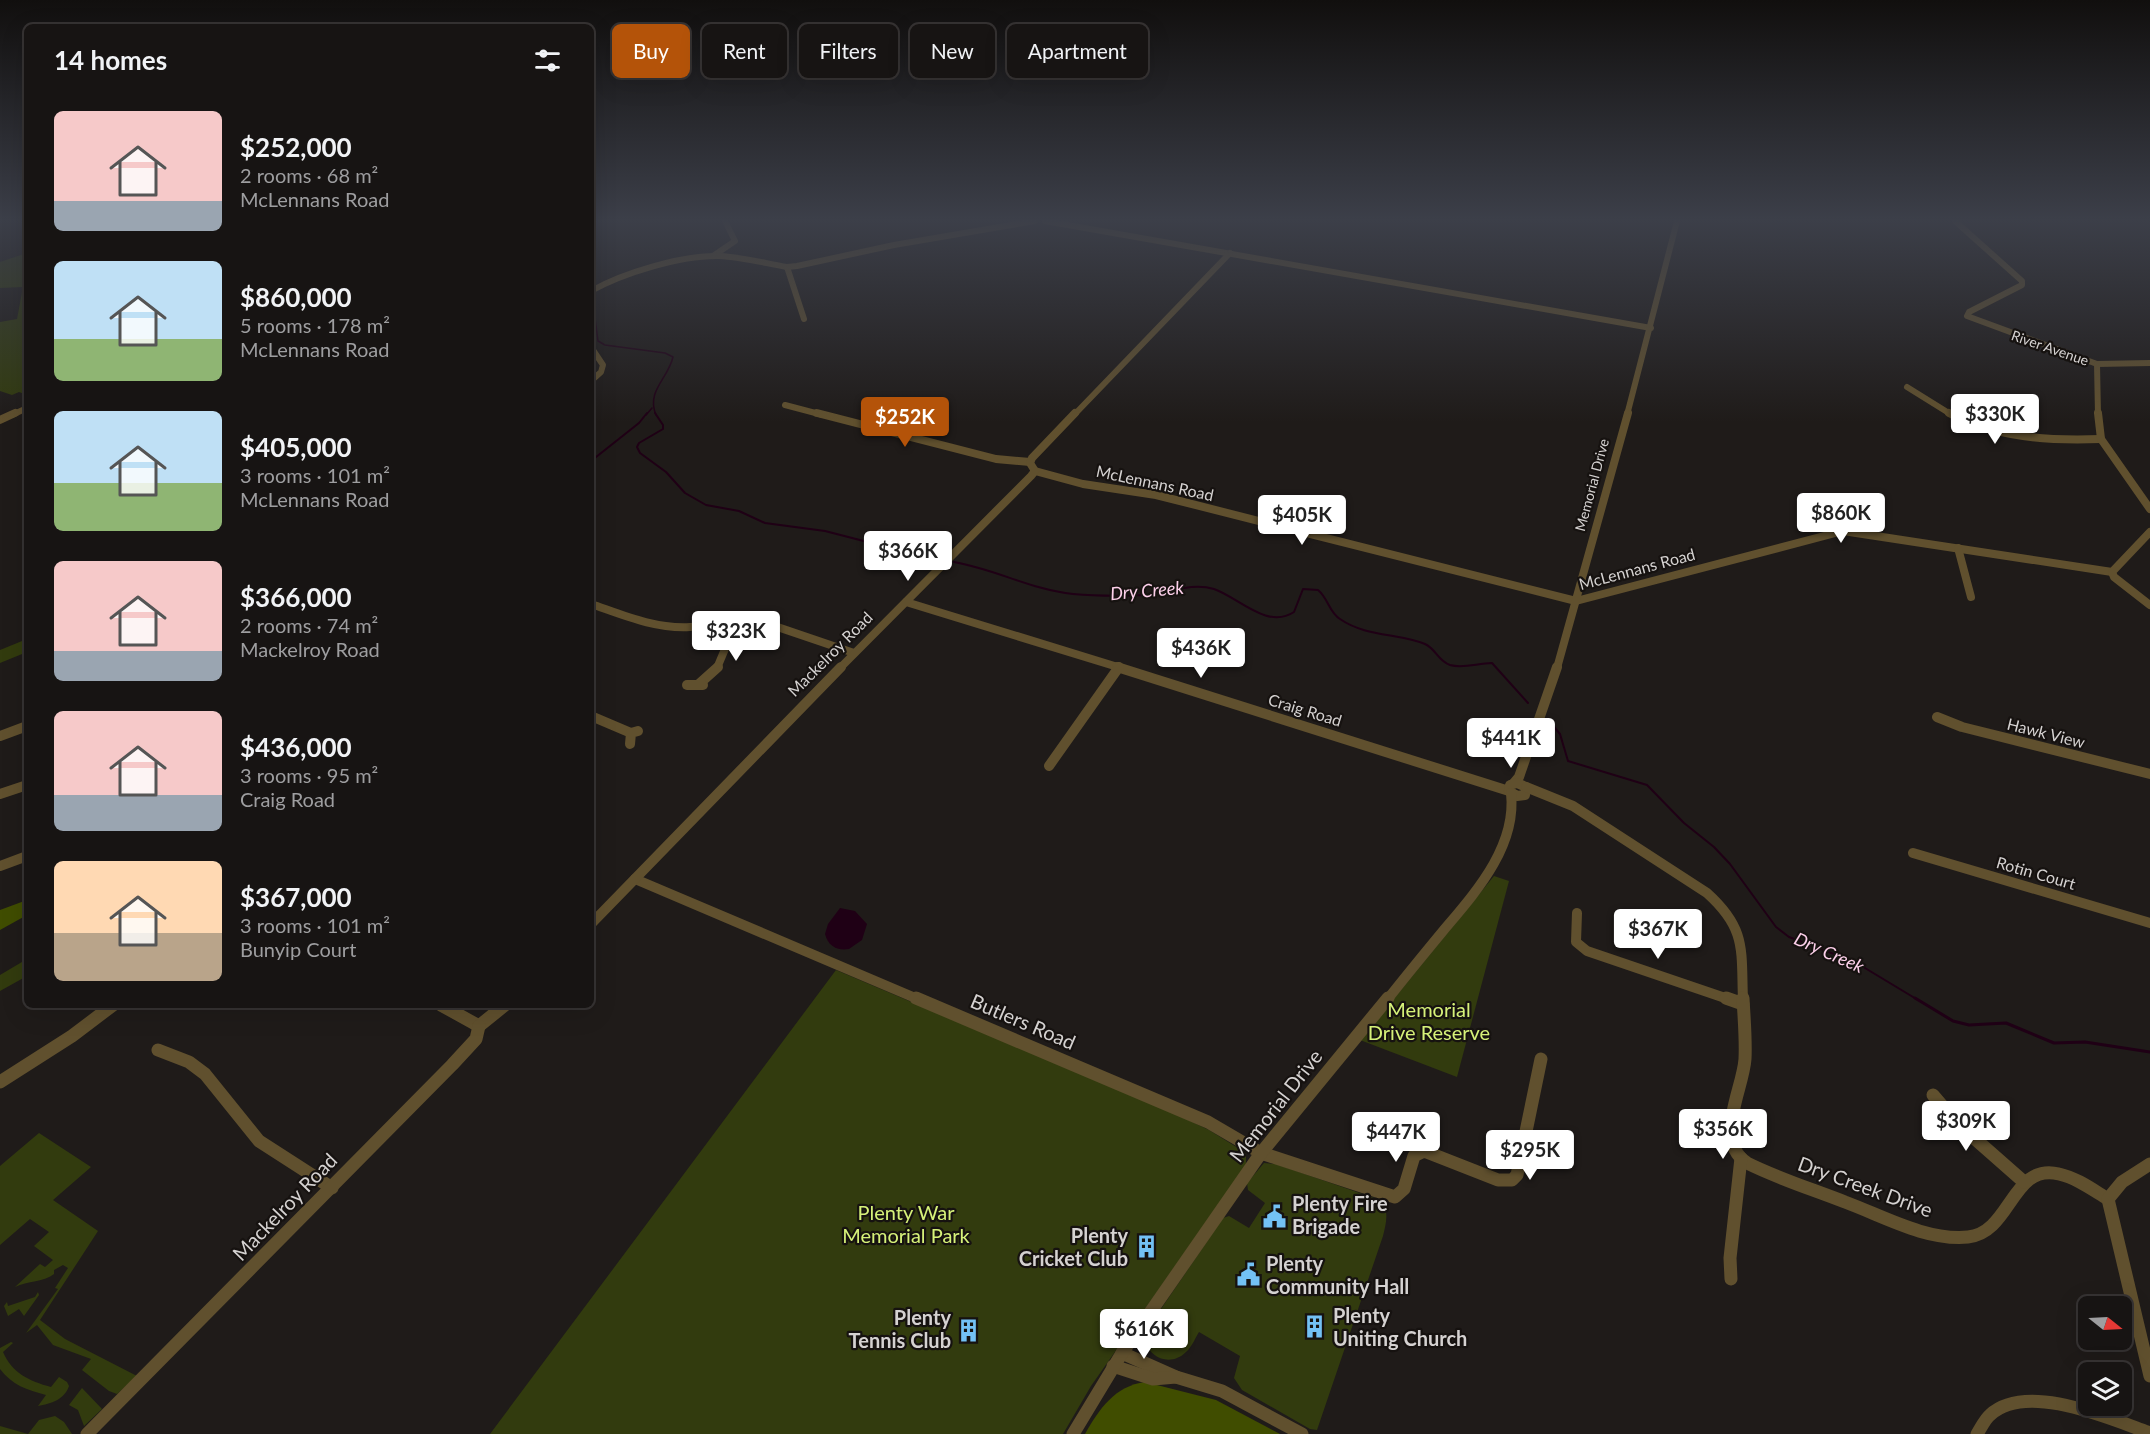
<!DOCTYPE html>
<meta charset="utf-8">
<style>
body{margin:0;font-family:Lato,sans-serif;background:#201d1c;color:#f1f3f6;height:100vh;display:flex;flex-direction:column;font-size:22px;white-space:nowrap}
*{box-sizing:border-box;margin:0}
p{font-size:20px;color:#9e9ea0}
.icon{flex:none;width:33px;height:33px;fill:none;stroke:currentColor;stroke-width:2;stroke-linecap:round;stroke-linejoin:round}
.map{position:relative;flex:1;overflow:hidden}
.side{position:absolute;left:24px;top:24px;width:570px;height:984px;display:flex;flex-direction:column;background:#171413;border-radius:9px;box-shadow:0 6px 24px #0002,0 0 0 2px #363333}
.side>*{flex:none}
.hud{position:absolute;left:612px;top:24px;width:570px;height:54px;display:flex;gap:12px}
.needle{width:39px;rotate:108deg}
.tools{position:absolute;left:2078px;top:1296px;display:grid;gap:12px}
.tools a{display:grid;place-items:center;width:54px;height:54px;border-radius:9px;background:#171413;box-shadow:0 6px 24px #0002,0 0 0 2px #363333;font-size:30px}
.price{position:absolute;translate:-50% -51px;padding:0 14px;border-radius:6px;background:#fff;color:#222;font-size:20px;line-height:39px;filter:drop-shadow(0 2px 3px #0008)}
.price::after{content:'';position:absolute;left:50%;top:36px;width:18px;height:14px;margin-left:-9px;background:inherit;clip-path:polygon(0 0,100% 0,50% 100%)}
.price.active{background:#b45309;color:#fff}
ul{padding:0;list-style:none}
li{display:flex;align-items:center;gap:18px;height:150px;padding:0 30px}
li span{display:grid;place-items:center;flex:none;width:168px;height:120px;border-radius:9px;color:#555}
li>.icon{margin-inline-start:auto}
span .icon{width:72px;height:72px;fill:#fffc;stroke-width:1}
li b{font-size:26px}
h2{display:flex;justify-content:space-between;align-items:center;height:72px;padding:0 30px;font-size:26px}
.pill{padding:0 21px;border-radius:9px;background:#171413;box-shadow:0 6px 24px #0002,0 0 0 2px #363333;font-size:21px;line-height:54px}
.pill.active{background:#b45309;color:#fff}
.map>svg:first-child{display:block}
</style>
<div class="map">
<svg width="2150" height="1434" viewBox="0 0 2150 1434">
<rect width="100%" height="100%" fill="#1f1b19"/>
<g fill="#323b0e">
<path d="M 27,253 L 27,395 L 19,392 L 12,395 L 0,391 L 0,322 L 17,319 L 23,287 L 0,288 L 0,262 Z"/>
<path d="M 27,639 L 27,652 L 0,663 L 0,650 Z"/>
<path d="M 1494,876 L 1509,881 L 1457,1077 L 1360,1040 Z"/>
<path d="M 27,959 L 27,969 L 24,971 L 27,976 L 0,991 L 0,975 Z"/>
<path d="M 836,970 L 1178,1115 L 1209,1130 L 1246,1153 L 1246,1165 L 1091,1386 L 1063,1434 L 490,1434 Z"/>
<path d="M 39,1133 L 91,1167 L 53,1200 L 98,1231 L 40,1320 L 65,1339 L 137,1376 L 117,1394 L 109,1391 L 82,1370 L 91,1359 L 53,1345 L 37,1325 L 26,1333 L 58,1289 L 55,1288 L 68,1268 L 63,1265 L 54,1270 L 54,1274 C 45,1282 27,1281 15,1287 L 40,1264 L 45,1267 L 53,1260 L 34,1246 L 49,1232 L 30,1219 L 0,1245 L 0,1166 Z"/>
<path d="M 1264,1163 L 1276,1164 L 1377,1199 C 1391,1207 1386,1223 1383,1236 L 1317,1430 L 1310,1429 L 1242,1390 L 1234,1378 L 1240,1356 L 1199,1332 C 1195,1338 1192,1347 1186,1352 C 1172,1366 1151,1360 1145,1341 L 1148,1328 L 1223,1218 L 1229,1216 L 1249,1228 L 1265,1203 L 1248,1190 L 1247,1183 Z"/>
<path d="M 38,1292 L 39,1295 L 24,1316 L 19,1309 L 8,1316 L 4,1306 L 7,1302 L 8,1306 L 35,1297 Z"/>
<path d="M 11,1342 L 13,1343 L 3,1352 C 12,1373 29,1381 51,1387 L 59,1377 L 67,1382 L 69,1386 C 65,1399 51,1404 38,1406 L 46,1395 C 27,1390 12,1385 0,1369 L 0,1348 Z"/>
<path d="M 82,1388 L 102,1409 L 84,1426 L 78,1410 L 69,1405 Z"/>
<path d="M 55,1416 L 64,1422 L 72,1434 L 0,1434 L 0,1426 L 28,1434 L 39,1420 Z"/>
</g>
<g fill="#404d00">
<path d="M 27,900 L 27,915 L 0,930 L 0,910 Z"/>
<path d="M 1145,1382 L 1216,1400 L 1280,1434 L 1085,1434 C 1099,1409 1115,1386 1145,1382 Z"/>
</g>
<path fill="#1f0015" d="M 840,908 L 855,911 L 867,924 L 862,940 L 849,949 C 837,951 828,946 825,934 L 828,924 Z"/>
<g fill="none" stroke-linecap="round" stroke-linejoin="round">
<g stroke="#1f0015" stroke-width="1.5">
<path d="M 591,314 L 595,318 L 598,341 L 605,345 L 665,353 L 673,357 C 668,379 646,391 656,415"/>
<path d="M 646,415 L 652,408"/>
</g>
<g stroke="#1f0015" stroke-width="2">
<path d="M 655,413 L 663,425 L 663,429 L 639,443 L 637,447 L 640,453 L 666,472 L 685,493 L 706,505 L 739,511 L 765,523 L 825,531 L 941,561"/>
<path d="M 591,461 L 639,423 L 647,413"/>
<path d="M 954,562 C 995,569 1032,590 1073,594 C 1095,596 1124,596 1147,595 C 1170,593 1191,582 1214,589 C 1238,597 1267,630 1294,612 L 1303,589 L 1318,590 C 1328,598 1329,612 1340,619 C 1366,637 1398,633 1425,644 C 1436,649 1438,661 1450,665 C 1463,669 1478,663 1492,663 L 1528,703"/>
<path d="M 1549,721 L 1560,734 L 1568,761 L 1647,785 L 1684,823 L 1714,847 L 1730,864 L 1776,927 L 1789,937 L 1855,962 L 1918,1000"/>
</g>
<path stroke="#1f0015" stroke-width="3" d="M 1915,998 L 1953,1021 L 1969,1025 L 2006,1023 L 2054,1043 L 2085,1042 L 2150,1052"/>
<g stroke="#60502e" stroke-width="6">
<path d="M 1045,221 L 1651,328"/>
<path d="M 1955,221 L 2022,281 L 2022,285 L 1969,312 L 1967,316 L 2097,364 L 2150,363"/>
<path d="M 713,256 L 735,241 L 725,221"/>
<path d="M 787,267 L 804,319"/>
<path d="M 591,291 C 623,273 682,255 719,256 C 742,257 764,263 787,267 L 797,266 L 894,245 L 1035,221"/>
<path d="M 591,347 L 603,365 L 601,372 L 591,381"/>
<path d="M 2097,364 L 2098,415"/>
<path d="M 1907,387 L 1952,415"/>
<path d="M 785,405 L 823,415"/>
<path d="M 12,415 L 27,408"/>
<path d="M 1074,415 L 1230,253"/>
<path d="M 1627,415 L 1677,221"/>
</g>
<g stroke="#60502e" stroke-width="8">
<path d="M 817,413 L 996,459 L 1030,462"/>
<path d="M 1949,413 C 1996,438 2049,441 2101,439"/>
<path d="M 2098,413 L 2101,439 L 2150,509"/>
<path d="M 0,420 L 15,413"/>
<path d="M 1035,471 L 1083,484 L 1156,495 L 1576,601 L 1843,531 L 2112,572"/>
<path d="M 2150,532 L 2112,572 L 2114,577 L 2150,605"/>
<path d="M 1958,548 L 1971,597"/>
<path d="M 906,602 L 1121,668"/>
<path d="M 591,604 C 623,615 655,629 690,627 C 712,626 732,617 754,619 L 854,653"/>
<path d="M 717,668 L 725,649 L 722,622"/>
<path d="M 840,668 L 1031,476 L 1035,471 L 1030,463 L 1032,458 L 1075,413"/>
<path d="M 1557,668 L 1628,413"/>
</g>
<g stroke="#60502e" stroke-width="10">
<path d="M 1117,667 L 1509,791"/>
<path d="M 699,684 L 718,667"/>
<path d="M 687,685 L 703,685"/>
<path d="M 591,716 L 631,733"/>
<path d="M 1937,717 L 1962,727 L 2150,774"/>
<path d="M 0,736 L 27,726"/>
<path d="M 630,744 L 631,733 L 638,731"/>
<path d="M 1049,766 L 1119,667"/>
<path d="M 1514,783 L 1519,777 L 1557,667"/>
<path d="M 1517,783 L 1526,787 L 1525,795 L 1517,796 L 1509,791 L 1510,785 Z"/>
<path d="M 1526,787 L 1573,806 L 1707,893 C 1747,929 1741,950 1743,1000"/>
<path d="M 0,794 L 27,785"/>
<path d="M 1913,853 L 2150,923"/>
<path d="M 0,866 L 27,856"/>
<path d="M 635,879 L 920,1000"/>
<path d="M 1577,913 L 1576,942 L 1587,951 L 1731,1000"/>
<path d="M 591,924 L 841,667"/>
<path d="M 1387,1000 C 1405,977 1424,954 1443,931 C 1475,893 1517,847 1511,793"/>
</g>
<g stroke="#60502e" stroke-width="13">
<path d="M 916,998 L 1208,1122 L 1261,1153 L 1395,1197 L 1404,1189 L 1414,1156 L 1424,1151 L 1498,1180 L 1512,1180 L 1517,1175 L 1541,1059"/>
<path d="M 1726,998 L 1743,1004"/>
<path d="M 1743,998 C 1744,1018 1746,1039 1745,1059 C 1743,1090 1713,1140 1747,1163 C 1779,1179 1812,1189 1845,1202 C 1883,1216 1926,1241 1968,1237 C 2011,1233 2012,1162 2059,1174 C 2077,1178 2093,1190 2108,1199"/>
<path d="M 441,1005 L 479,1026"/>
<path d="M 479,1026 L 505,1005"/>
<path d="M 158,1050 L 189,1062 L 205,1074 L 259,1141 L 332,1188"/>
<path d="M 0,1082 L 72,1036 L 113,1005"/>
<path d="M 1933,1095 L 1957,1123 L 2024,1182"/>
<path d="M 2150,1164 L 2122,1182 L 2108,1199 L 2150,1376"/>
<path d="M 1731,1279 L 1730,1258 L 1741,1158"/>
<path d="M 1122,1353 L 1176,1377 L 1222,1391 L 1302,1434"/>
<path d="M 1113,1366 L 1153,1379 L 1176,1377"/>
<path d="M 87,1434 L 452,1065 L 476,1039 L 479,1026"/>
<path d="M 1073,1434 L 1122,1353 L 1261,1153 L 1388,998"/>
<path d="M 1977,1434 C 1981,1428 1985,1419 1990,1415 C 2026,1381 2111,1419 2150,1433"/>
</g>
</g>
<linearGradient id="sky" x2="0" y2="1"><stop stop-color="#110f0e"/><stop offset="0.52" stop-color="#3c3f49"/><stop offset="1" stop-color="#3c3f49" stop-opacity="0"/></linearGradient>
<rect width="2150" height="422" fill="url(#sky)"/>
<defs>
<symbol id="civic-bare" viewBox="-9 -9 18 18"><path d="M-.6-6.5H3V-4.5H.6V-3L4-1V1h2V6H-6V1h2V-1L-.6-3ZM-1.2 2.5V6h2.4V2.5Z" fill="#73c1f5" stroke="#161210" stroke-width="2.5" paint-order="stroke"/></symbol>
<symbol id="building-bare" viewBox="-9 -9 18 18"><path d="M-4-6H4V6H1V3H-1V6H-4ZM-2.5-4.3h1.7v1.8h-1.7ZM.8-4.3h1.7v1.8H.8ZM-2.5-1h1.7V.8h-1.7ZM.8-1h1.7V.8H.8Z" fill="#73c1f5" stroke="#161210" stroke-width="2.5" paint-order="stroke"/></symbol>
</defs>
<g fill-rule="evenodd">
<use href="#civic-bare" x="1258" y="1200" width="33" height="33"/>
<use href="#building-bare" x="1130" y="1230" width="33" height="33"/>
<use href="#civic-bare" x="1232" y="1258" width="33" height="33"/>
<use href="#building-bare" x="1298" y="1310" width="33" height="33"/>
<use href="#building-bare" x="952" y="1314" width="33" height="33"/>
</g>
<g text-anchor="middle" stroke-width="4.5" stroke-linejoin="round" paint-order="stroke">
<g font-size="14" fill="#d5d2d1" stroke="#161210">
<text transform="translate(2050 348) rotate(19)" y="5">River Avenue</text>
<text transform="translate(1592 485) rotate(-75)" y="5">Memorial Drive</text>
</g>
<g font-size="16" fill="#d5d2d1" stroke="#161210">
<text transform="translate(1155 483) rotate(12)" y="6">McLennans Road</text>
<text transform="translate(1637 569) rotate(-15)" y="6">McLennans Road</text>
<text transform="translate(830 654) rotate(-45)" y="6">Mackelroy Road</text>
<text transform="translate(1305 710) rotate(17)" y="6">Craig Road</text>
<text transform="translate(2046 733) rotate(14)" y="6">Hawk View</text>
<text transform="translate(2036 873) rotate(16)" y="6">Rotin Court</text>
</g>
<g font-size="18" font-style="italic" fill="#fdd0ea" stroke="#161210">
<text transform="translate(1147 591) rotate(-5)" y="6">Dry Creek</text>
<text transform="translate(1829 953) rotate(24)" y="6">Dry Creek</text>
</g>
<g font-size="20" fill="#d6f179" stroke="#161210">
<text x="1429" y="1017">Memorial<tspan x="1429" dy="23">Drive Reserve</tspan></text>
<text x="906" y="1220">Plenty War<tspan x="906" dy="23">Memorial Park</tspan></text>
</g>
<g font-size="20" fill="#d5d2d1" stroke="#161210">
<text transform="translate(1023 1022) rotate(23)" y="7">Butlers Road</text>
<text transform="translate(1276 1106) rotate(-52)" y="7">Memorial Drive</text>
<text transform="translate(1865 1187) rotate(20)" y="7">Dry Creek Drive</text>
<text transform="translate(285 1207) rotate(-46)" y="7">Mackelroy Road</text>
</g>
<g font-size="20" font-weight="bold" fill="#d5d2d1" stroke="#161210" text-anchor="start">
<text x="1292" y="1211">Plenty Fire<tspan x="1292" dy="23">Brigade</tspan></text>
<text x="1128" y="1243" text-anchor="end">Plenty<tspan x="1128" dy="23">Cricket Club</tspan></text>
<text x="1266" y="1271">Plenty<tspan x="1266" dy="23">Community Hall</tspan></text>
<text x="1333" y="1323">Plenty<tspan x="1333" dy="23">Uniting Church</tspan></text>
<text x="951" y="1325" text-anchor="end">Plenty<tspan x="951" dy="23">Tennis Club</tspan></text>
</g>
</g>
</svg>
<div class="tools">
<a><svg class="needle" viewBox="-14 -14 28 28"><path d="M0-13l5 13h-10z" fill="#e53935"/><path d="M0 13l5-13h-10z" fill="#9e9ea0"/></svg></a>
<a><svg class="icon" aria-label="layers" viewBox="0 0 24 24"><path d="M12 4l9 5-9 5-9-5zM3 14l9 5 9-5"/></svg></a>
</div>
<b class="price" style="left:1995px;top:445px">$330K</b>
<b class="price active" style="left:905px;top:448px">$252K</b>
<b class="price" style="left:1841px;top:544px">$860K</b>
<b class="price" style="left:1302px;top:546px">$405K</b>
<b class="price" style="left:908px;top:582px">$366K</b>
<b class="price" style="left:736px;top:662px">$323K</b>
<b class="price" style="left:1201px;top:679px">$436K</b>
<b class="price" style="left:1511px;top:769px">$441K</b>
<b class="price" style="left:1658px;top:960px">$367K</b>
<b class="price" style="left:1966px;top:1152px">$309K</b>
<b class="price" style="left:1723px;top:1160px">$356K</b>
<b class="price" style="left:1396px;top:1163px">$447K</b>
<b class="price" style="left:1530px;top:1181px">$295K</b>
<b class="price" style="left:1144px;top:1360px">$616K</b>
<div class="hud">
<a class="pill active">Buy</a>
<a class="pill">Rent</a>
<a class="pill">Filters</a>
<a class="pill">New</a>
<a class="pill">Apartment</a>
</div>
<section class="side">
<h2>14 homes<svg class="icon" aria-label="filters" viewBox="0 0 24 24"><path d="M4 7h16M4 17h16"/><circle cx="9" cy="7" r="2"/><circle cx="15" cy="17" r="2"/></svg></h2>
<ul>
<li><span style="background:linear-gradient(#f6c9c9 75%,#9aa5b1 0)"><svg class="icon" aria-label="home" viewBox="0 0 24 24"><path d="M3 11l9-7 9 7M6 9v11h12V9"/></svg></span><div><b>$252,000</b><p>2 rooms · 68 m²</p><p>McLennans Road</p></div></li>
<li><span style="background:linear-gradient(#bfe0f5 65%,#8fb573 0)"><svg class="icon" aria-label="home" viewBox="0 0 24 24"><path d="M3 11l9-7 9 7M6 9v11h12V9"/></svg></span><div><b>$860,000</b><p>5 rooms · 178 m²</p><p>McLennans Road</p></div></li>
<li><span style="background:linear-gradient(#bfe0f5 60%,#8fb573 0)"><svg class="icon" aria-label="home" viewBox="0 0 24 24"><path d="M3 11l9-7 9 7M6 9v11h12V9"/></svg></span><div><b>$405,000</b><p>3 rooms · 101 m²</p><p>McLennans Road</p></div></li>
<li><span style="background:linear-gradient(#f6c9c9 75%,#9aa5b1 0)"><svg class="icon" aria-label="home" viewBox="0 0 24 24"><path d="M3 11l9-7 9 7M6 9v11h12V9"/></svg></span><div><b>$366,000</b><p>2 rooms · 74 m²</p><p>Mackelroy Road</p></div></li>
<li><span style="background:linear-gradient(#f6c9c9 70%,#9aa5b1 0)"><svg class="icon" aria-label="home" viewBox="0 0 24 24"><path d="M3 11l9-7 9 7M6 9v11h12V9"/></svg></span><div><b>$436,000</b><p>3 rooms · 95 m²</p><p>Craig Road</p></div></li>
<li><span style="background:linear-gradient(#ffd9b3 60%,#b9a48a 0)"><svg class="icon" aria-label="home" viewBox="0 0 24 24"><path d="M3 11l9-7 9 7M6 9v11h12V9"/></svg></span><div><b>$367,000</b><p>3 rooms · 101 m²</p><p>Bunyip Court</p></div></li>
</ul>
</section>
</div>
